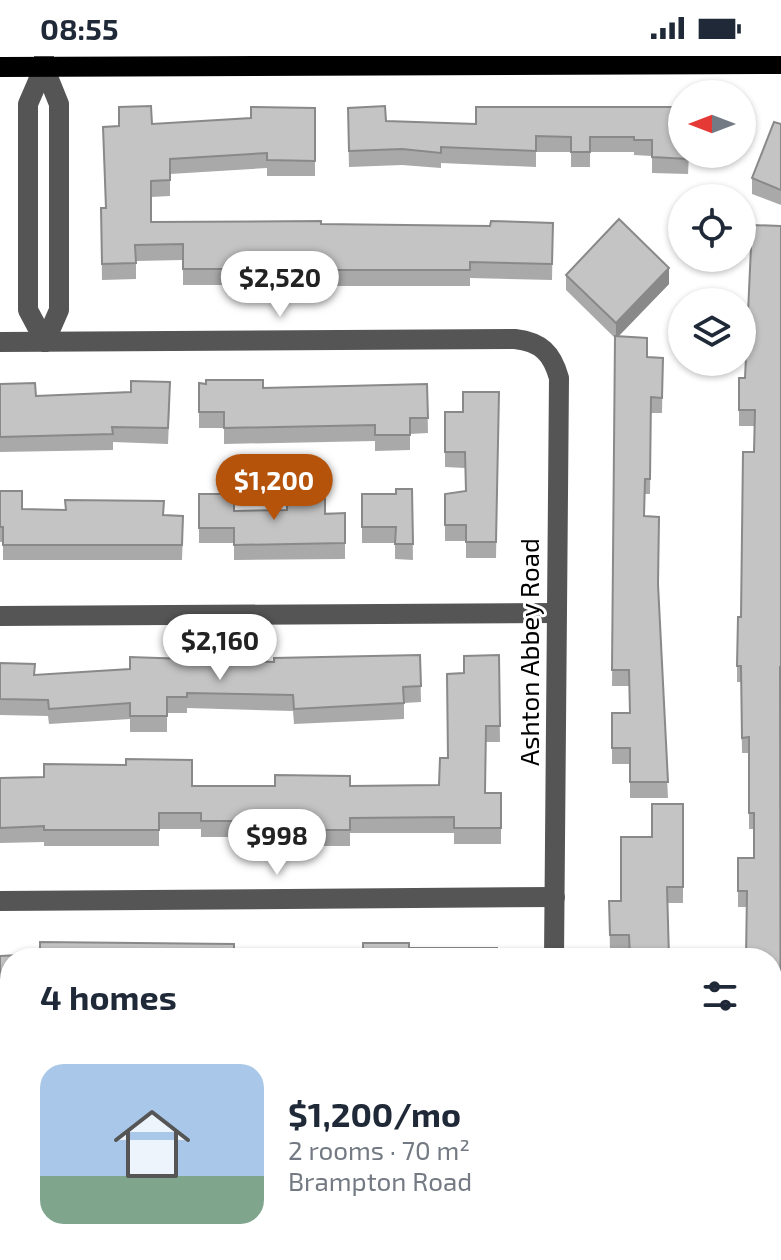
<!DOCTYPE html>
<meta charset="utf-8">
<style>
body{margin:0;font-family:"Exo 2",sans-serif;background:#f2f2f3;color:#1f2937;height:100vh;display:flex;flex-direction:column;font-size:30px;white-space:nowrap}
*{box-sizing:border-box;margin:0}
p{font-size:26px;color:#747a83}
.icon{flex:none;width:44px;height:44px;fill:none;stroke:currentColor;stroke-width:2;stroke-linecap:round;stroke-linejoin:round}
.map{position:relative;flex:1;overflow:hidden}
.side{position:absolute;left:0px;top:892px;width:782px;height:312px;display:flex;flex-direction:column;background:#fff;border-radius:32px 32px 0 0;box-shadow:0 2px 6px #0004}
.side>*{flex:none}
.needle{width:52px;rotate:270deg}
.controls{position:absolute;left:668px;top:24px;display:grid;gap:16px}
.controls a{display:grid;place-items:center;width:88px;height:88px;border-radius:50%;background:#fff;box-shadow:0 2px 6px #0004;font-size:40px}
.price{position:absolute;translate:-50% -68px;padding:0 18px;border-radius:28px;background:#fff;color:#222;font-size:26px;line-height:52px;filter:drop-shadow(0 2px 4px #0008)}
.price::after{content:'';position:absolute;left:50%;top:48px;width:24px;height:18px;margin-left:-12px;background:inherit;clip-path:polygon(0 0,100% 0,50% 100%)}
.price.on{background:#b45309;color:#fff}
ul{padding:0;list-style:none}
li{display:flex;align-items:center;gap:24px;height:200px;padding:0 40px}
li span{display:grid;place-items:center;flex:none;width:224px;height:160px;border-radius:24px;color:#555}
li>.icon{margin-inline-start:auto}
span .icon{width:96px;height:96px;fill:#fffc;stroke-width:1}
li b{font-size:34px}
h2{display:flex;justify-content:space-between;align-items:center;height:96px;padding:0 40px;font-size:34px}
.status{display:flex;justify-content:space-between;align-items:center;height:56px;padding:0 40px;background:#fff;direction:ltr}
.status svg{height:22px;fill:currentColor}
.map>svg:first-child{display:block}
</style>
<div class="status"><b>08:55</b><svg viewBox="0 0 49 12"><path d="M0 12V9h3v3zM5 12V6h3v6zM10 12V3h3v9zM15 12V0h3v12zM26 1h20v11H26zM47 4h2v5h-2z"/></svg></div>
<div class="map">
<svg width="781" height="1204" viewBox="0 0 781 1204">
<rect width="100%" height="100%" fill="#fff"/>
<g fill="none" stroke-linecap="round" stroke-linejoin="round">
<g stroke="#555" stroke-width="20">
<path d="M 44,0 L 44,11 L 59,48 L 59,254 L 45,286"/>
<path d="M 44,11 L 28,48 L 28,254 L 45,286"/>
<path d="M 0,286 L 515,283 C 541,286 552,297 559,322 L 554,902"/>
<path d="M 0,560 L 556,557"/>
<path d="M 0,845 L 555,841"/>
<path d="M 553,1204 L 553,1194"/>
</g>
<path stroke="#000" stroke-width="20" d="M 0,11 L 781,8"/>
</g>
<g fill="#a9a9a9">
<path d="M 119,51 L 152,68 L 251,62 L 315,52 L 315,120 L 267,120 L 267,112 L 170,118 L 170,140 L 151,141 L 151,166 L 490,170 L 553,167 L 552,224 L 470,222 L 470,230 L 290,230 L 290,213 L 243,214 L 243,229 L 183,229 L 183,204 L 136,205 L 136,223 L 102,224 L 101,152 L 106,152 L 119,70 Z"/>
<path d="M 682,51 L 689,98 L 688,118 L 652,117 L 652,100 L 634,99 L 634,96 L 590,96 L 590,111 L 571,111 L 571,96 L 536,96 L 536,111 L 441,107 L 441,112 L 402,109 L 349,111 L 348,68 L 386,65 L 476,68 Z"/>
<path d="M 781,68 L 781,149 L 752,138 L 752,122 Z"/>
<path d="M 781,170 L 781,1204 L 747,1204 L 746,1194 L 772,1194 L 747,851 L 738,851 L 738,802 L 754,802 L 754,773 L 749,773 L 749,697 L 742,697 L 741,626 L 737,626 L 737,610 L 754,396 L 755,370 L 739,370 L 739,322 L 745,322 Z"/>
<path d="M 566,219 L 669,228 L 618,280 L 647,301 L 663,302 L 662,357 L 651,357 L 650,438 L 645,438 L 645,460 L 658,533 L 668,742 L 630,742 L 630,708 L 612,708 L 612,657 L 629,657 L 629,630 L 612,630 L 615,282 L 566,234 Z"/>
<path d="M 199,327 L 263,332 L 427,328 L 428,377 L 410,378 L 410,394 L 375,395 L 375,385 L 224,388 L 224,372 L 199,372 Z"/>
<path d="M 0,328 L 36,340 L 170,342 L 168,388 L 113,386 L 113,394 L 0,396 Z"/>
<path d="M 499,336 L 496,502 L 466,502 L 466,485 L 445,485 L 445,438 L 465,435 L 465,412 L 445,411 L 445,356 L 463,356 Z"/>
<path d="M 412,433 L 413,504 L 395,503 L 395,487 L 362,487 L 362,438 L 396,438 Z"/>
<path d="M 0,435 L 22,453 L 164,459 L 183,475 L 182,504 L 3,504 L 3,486 L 0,486 Z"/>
<path d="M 199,438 L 234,455 L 345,457 L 345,503 L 234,504 L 234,487 L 199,487 Z"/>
<path d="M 420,599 L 421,646 L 404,647 L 404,663 L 294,668 L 293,655 L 187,652 L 187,657 L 167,657 L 167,676 L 130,676 L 130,663 L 49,668 L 48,660 L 0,659 L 0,607 L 34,619 Z"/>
<path d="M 499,599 L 500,686 L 486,686 L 485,737 L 501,737 L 501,788 L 454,788 L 454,777 L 350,777 L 350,790 L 275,790 L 275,781 L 201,781 L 201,773 L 159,773 L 159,790 L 44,790 L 44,786 L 0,787 L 0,722 L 192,730 L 439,729 L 448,702 L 464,617 Z"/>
<path d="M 683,748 L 683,847 L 668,847 L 629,895 L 610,896 L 609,845 L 621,845 L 652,781 Z"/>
<path d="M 234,888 L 10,902 L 10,946 L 0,946 L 0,900 Z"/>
<rect x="0" y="1090" width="10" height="52"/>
<path d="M 611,1194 L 683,1194 L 683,1200 L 671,1200 Z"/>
</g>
<path fill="#898989" d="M 669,212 L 669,228 L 616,283 L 616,267 Z"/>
<g fill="#c4c4c4" stroke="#898989" stroke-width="2">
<path d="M 151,50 L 152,68 L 251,62 L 251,51 L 315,52 L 315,105 L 267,104 L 267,97 L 170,103 L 170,124 L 151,125 L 151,166 L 321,165 L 321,168 L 490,170 L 491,165 L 553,167 L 552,208 L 470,206 L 470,214 L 290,214 L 290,198 L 243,198 L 243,213 L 183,213 L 183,188 L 135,189 L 136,207 L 102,208 L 101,152 L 106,152 L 103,71 L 119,70 L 119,51 Z"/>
<path d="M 385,50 L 386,65 L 476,68 L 476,51 L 682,51 L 682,98 L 688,98 L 688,103 L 652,101 L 652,84 L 634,84 L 634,81 L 590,81 L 590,96 L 571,96 L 571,81 L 536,80 L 536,95 L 441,91 L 441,97 L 402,93 L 349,95 L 348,52 Z"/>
<path d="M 774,66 L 781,68 L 781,134 L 752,122 Z"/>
<path d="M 619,163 L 669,212 L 616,267 L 566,219 Z"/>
<path d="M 752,169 L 781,170 L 781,611 L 780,611 L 781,1200 L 774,1200 L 776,1204 L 756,1204 L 754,1200 L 747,1199 L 747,1194 L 772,1194 L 772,902 L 746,902 L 747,835 L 738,835 L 738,802 L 754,802 L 754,757 L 749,757 L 749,681 L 742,682 L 741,610 L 737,610 L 738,561 L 741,561 L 743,396 L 754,396 L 755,354 L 739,354 L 739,322 L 745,322 Z"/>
<path d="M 615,280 L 647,282 L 647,301 L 663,302 L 662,342 L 651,341 L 650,423 L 645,423 L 644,460 L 659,461 L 658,528 L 668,726 L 630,726 L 630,692 L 612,692 L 612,657 L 630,657 L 629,614 L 612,614 Z"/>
<path d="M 206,324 L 263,324 L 263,332 L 427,328 L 428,362 L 410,362 L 410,379 L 375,379 L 375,369 L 224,372 L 224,356 L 199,356 L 199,327 L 206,328 Z"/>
<path d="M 131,325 L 170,326 L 168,372 L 112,371 L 113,378 L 0,381 L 0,328 L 35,327 L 36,340 L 131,336 Z"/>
<path d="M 463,336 L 499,336 L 496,486 L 466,486 L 466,469 L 445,469 L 445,438 L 466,435 L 465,396 L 445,396 L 445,356 L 463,356 Z"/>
<path d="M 396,433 L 412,433 L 413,488 L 395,488 L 396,471 L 362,471 L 362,438 L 396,438 Z"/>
<path d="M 0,435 L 22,435 L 22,453 L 66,454 L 65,444 L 164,445 L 163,459 L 183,460 L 182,489 L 3,489 L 3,471 L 0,471 Z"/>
<path d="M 199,438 L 234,438 L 234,455 L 287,454 L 287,443 L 325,443 L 325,458 L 345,457 L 345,487 L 234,489 L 234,472 L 199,472 Z"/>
<path d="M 420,599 L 421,630 L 403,631 L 404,647 L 294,653 L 293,639 L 187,637 L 187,641 L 167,641 L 167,660 L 130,660 L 130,647 L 49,653 L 48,644 L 0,643 L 0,607 L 35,608 L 34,619 L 130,613 L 130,601 L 274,606 L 274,602 Z"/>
<path d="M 499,599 L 500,670 L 486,670 L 485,737 L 501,737 L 501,772 L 454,772 L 454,761 L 350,762 L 350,774 L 275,774 L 275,765 L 201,765 L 201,757 L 159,757 L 159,774 L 44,774 L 44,770 L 0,772 L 0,722 L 44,721 L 44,708 L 126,709 L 126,703 L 192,704 L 192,730 L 275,730 L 275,719 L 350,720 L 350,730 L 439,729 L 440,702 L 448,702 L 447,618 L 464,617 L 464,600 Z"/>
<path d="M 652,748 L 683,748 L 683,831 L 667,831 L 669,902 L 630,902 L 629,879 L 610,879 L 609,845 L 621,845 L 621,781 L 652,781 Z"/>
<path d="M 40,886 L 234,888 L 234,902 L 10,902 L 10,930 L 0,930 L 0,900 L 40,898 Z"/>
<path d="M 363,887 L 409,887 L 409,892 L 497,892 L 497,902 L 363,902 Z"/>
<rect x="0" y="1090" width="10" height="36"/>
<rect x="612" y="1194" width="59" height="10"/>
</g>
<g text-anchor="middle" stroke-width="6" stroke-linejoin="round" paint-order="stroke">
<g font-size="26" fill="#000" stroke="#fff">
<text transform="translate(530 596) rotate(-90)" y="9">Ashton Abbey Road</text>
</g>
</g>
</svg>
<div class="controls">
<a><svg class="needle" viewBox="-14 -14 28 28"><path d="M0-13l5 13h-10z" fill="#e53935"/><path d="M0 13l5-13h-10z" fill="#747a83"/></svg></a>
<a><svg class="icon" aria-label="locate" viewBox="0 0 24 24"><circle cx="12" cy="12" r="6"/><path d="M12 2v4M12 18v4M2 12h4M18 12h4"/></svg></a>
<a><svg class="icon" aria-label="layers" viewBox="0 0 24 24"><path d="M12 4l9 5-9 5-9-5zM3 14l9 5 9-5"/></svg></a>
</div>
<b class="price" style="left:280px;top:263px">$2,520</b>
<b class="price on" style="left:274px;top:466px">$1,200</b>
<b class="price" style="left:220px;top:626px">$2,160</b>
<b class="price" style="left:277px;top:821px">$998</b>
<section class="side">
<h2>4 homes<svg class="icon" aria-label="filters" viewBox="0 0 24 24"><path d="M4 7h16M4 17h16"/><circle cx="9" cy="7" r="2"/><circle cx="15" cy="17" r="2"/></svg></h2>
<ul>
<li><span style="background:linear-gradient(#a9c7e8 70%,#7fa58c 0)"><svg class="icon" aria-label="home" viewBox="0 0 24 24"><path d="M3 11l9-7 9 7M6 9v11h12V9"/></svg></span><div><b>$1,200/mo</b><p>2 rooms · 70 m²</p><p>Brampton Road</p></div></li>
</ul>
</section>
</div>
